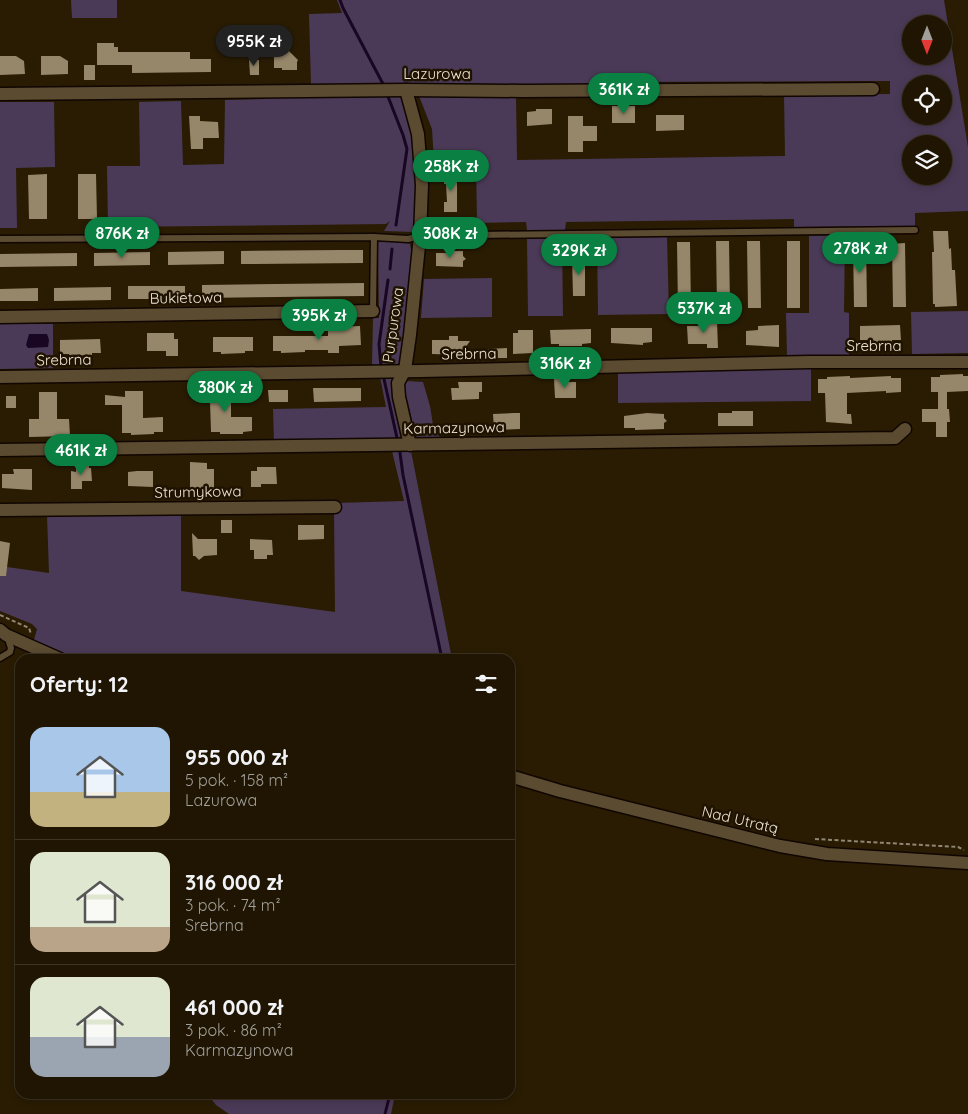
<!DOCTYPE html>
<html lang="pl">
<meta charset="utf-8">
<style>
body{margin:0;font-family:Quicksand,sans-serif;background:#2c2211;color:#f1f3f6;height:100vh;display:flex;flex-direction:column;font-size:19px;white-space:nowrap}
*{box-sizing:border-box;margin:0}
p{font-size:16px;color:#a19f99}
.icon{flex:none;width:28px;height:28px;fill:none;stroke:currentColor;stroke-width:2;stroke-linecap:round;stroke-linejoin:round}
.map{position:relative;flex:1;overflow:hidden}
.panel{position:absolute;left:15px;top:654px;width:500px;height:445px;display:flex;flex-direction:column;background:#1f1502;border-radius:15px;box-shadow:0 2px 8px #0003,0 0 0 1px #3c3424}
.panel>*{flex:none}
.needle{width:32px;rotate:180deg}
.fabs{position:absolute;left:902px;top:15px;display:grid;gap:10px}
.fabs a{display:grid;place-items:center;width:50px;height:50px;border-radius:50%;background:#1f1502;box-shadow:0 2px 8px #0003,0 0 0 1px #3c3424;font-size:25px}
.price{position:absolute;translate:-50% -42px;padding:0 11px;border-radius:18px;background:#0b8043;color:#fff;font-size:16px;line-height:32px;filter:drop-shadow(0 1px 2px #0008)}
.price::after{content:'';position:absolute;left:50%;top:30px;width:15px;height:11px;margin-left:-8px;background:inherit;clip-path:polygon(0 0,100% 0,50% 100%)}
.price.active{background:#222;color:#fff}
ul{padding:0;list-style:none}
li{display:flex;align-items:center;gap:15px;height:125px;padding:0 15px}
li+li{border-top:1px solid #3c3424}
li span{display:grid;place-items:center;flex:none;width:140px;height:100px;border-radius:15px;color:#555}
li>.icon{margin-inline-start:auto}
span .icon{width:60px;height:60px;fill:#fffc;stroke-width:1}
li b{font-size:21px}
h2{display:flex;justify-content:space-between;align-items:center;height:60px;padding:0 15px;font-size:21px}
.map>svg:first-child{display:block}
</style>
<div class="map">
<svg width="968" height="1114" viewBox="0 0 968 1114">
<rect width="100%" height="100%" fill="#291c03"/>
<g fill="#4b3a57" fill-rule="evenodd">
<path d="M 71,0 L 117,0 L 117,18 L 72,18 Z"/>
<path d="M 337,0 L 944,0 L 968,147 L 968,211 L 915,213 L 915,226 L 794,227 L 794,219 L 566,222 L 565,230 L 527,230 L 526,222 L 477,223 L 476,161 L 434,161 L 432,129 L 419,96 L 516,97 L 517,160 L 785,156 L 784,95 L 890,94 L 890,81 L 604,82 L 574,85 L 389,83 L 311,85 L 309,14 L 342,13 ZM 911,24 L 944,24 L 944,56 L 911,56 ZM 911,84 L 944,84 L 944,116 L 911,116 ZM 911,144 L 944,144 L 944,176 L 911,176 Z"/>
<path d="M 401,96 L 413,133 L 417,182 L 415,232 L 384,231 L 390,221 L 386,224 L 108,227 L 107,166 L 140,166 L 139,102 L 181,101 L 183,165 L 224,164 L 225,100 L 265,99 L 266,97 Z"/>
<path d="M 0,102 L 54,102 L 55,167 L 16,168 L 17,228 L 0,228 Z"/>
<path d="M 845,235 L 844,312 L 849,313 L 849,356 L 787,357 L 786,313 L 809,313 L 809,236 Z"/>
<path d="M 667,237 L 669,314 L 598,315 L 597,238 Z"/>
<path d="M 562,238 L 563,316 L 528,316 L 527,239 Z"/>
<path d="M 380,241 L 402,242 L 410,244 L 412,256 L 402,359 L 398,366 L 378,366 L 372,364 L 373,318 L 379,318 L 378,243 Z"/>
<path d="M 492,278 L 492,317 L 421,318 L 424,279 Z"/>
<path d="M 968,311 L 968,353 L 912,354 L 911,312 Z"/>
<path d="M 0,324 L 53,324 L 53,368 L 0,369 Z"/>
<path d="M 811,366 L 811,401 L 618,403 L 618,369 Z"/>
<path d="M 380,377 L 389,377 L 396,383 L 405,436 L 401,439 L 274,442 L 273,409 L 386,407 Z"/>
<path d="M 406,381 L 423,382 L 430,406 L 434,431 L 442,439 L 421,440 L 416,437 L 404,387 Z"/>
<path d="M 392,451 L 411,451 L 452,659 L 72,659 L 42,647 L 34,640 L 37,629 L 32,624 L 0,611 L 0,566 L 49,573 L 47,515 L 181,514 L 181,591 L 335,612 L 334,512 L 336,503 L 404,501 Z"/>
<path d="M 207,1094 L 395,1094 L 391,1114 L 229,1114 L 216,1105 Z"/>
</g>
<path fill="#180623" d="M 29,334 L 47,334 L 49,340 L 48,347 L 28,348 L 26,345 Z"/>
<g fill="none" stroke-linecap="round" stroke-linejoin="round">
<g stroke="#180623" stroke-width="3">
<path d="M 340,0 L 343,8 L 383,84"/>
<path d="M 387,94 L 403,135 L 407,149 L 396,225"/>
<path d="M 390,269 L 392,249"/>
<path d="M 381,366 L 379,344 L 388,280"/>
<path d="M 384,379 L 397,438"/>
<path d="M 400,453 L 403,475 L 442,659"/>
<path d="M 385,1114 L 390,1094"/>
</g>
</g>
<g fill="#96866a">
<path d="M 237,36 L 242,36 L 244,38 L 256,38 L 256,57 L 235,57 L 235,49 L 233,48 L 235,45 L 235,39 Z"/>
<path d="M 97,43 L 114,43 L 114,47 L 118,47 L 118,52 L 190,52 L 190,59 L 211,59 L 211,72 L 132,73 L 132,65 L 97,65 Z"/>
<path d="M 285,47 L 298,60 L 297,62 L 297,70 L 282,70 L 282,68 L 274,68 L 274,51 L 281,51 Z"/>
<path d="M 0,56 L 16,56 L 24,61 L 25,74 L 0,75 Z"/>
<path d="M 41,56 L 60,56 L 68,61 L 68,74 L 41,75 Z"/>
<path d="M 249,60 L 259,60 L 259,75 L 250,75 Z"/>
<rect x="84" y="65" width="11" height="15"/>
<rect x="612" y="106" width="23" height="17"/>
<path d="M 536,109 L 552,109 L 552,124 L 527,126 L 527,112 L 536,111 Z"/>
<path d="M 656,115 L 684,115 L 684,130 L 656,131 Z"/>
<path d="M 189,116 L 200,116 L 200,121 L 218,122 L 219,138 L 203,138 L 203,149 L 191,149 Z"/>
<path d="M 568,116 L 583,116 L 583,126 L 597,126 L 597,141 L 583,141 L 583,152 L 568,152 Z"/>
<path d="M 444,173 L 457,173 L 457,212 L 444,212 L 444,202 L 447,202 L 446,184 L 444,184 Z"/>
<path d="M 47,174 L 47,219 L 29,219 L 28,175 Z"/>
<path d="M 78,174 L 96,174 L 97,219 L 78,219 Z"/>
<path d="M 933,231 L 948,231 L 949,249 L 951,248 L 952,270 L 955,270 L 957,306 L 935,307 L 935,304 L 933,304 L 932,252 L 934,252 Z"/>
<path d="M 853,240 L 866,240 L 867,307 L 854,307 Z"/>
<path d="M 716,241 L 729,241 L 730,309 L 717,309 Z"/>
<path d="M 747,241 L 760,241 L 761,308 L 748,308 Z"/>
<rect x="787" y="241" width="13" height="67"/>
<path d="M 677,242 L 690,242 L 691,309 L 678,309 Z"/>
<path d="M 905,243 L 906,307 L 893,307 L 892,244 Z"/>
<path d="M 341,250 L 363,250 L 363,263 L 241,264 L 241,251 Z"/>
<path d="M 224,251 L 224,264 L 168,265 L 168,252 Z"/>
<path d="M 446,251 L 463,251 L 463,256 L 466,259 L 463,261 L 463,267 L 436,266 L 436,253 L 446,253 Z"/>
<path d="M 150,252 L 150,265 L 94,266 L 94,253 Z"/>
<path d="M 77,253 L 77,266 L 0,267 L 0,254 Z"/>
<path d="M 572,257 L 585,257 L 585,296 L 573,296 Z"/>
<path d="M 364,283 L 364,296 L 202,298 L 202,285 Z"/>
<rect x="128" y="286" width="57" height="13"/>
<path d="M 111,287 L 111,300 L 54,301 L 54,288 Z"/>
<path d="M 38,288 L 38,301 L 0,301 L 0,289 Z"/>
<path d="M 700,321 L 717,321 L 718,348 L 707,348 L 707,344 L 688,344 L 687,326 L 700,326 Z"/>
<path d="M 779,325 L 779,347 L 746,345 L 746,331 L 758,330 L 758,326 Z"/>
<path d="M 900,325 L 901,340 L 892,340 L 892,342 L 869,342 L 869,340 L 860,340 L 860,326 Z"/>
<path d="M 360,326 L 361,345 L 339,346 L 339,353 L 328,353 L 328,350 L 305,350 L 305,352 L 281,353 L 281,351 L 273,351 L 273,336 L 328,336 L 328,330 L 334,330 L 334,327 Z"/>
<path d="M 611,328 L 652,328 L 652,342 L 643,343 L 643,345 L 611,343 Z"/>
<path d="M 591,329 L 591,343 L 582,344 L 582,346 L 559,346 L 559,344 L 551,344 L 550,330 Z"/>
<path d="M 518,330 L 533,330 L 533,353 L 513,354 L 513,333 L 518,333 Z"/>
<path d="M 147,333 L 174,333 L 174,339 L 178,339 L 178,356 L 166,356 L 166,351 L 147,351 Z"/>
<path d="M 449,336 L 458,336 L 458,341 L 470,341 L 465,348 L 465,355 L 432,354 L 432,340 L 449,340 Z"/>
<path d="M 213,337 L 253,337 L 253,351 L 245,351 L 245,353 L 221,354 L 221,352 L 213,352 Z"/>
<path d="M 100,339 L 101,353 L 92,353 L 92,355 L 69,356 L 69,354 L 60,354 L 60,340 Z"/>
<path d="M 507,348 L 507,358 L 489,358 L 488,349 Z"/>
<path d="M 963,374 L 963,376 L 968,376 L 968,391 L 947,392 L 947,409 L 949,409 L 950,422 L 947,422 L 947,437 L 936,437 L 936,422 L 922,422 L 922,409 L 938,409 L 938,392 L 931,392 L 931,377 L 940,377 L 940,375 Z"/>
<path d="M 850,376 L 850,378 L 891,376 L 891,378 L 901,378 L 901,392 L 886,393 L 886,391 L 847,393 L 847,414 L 851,414 L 852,424 L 826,422 L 825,393 L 818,393 L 818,379 L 827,379 L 827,377 Z"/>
<path d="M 554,379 L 566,379 L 566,382 L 576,382 L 576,398 L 555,398 Z"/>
<path d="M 458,382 L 482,382 L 482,392 L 479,392 L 479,399 L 452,400 L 451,388 L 459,388 Z"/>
<path d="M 231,388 L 231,417 L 252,417 L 252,431 L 243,432 L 243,434 L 220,434 L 220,432 L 211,432 L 210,402 L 205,402 L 205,389 Z"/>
<path d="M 313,388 L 361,388 L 361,401 L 314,402 Z"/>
<path d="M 268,390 L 288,390 L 288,402 L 269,402 Z"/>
<path d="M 125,391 L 143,391 L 143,418 L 163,417 L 163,432 L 154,432 L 154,434 L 131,435 L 131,433 L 122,433 L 122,405 L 105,405 L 105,395 L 125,397 Z"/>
<path d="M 39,392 L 57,392 L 57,419 L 69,419 L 70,436 L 29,437 L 29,419 L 39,419 Z"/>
<rect x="6" y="396" width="10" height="12"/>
<path d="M 732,411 L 753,411 L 753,426 L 718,426 L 718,413 L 732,413 Z"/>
<path d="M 514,413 L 520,413 L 520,429 L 494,430 L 493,414 Z"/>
<path d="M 647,413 L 664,414 L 664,418 L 667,421 L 664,423 L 664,429 L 635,430 L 635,428 L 624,428 L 624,416 Z"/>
<path d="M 190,462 L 207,463 L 207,469 L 214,469 L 214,488 L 190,488 Z"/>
<path d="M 76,463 L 89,463 L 89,468 L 91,468 L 92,481 L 82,481 L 82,489 L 71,489 L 71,471 L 76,472 Z"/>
<path d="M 257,467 L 276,467 L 277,484 L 261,484 L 261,487 L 251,487 L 251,471 L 257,471 Z"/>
<path d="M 13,469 L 32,469 L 32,490 L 2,488 L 2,474 L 14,474 Z"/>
<path d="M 137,471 L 153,471 L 153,487 L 128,486 L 128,472 Z"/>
<rect x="221" y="520" width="11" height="13"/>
<path d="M 298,525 L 324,525 L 324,539 L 298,540 Z"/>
<path d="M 192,533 L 198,539 L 217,539 L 217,555 L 204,556 L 199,560 L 195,556 L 193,556 Z"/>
<path d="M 250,539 L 272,540 L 273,555 L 267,555 L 267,559 L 254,559 L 254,550 L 250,550 Z"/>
<path d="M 0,541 L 10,543 L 6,576 L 0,576 Z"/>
</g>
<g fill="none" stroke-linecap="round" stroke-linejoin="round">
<defs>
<g id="lane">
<path d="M 0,239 L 374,237 L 408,239 L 420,236 L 477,235 L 915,230"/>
<path d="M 373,311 L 374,237"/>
<path d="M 0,658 L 10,652 L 11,648 L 7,636"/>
</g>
<g id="street">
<path d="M 406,90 L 418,134 L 422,185 L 420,236 L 410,335 L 405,370 L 398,383 L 399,397 L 410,445"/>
<path d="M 0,94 L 406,90 L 523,91 L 873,89"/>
<path d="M 0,317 L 373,311"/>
<path d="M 0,377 L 421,371 L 809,362 L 968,362"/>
<path d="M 0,450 L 895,438 L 905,429"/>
<path d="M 0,510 L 335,507"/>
<path d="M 0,630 L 6,635 L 60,659"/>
<path d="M 510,776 L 560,791 L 780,846 L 827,854 L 968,863"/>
</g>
</defs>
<use href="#lane" stroke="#110600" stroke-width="9"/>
<use href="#street" stroke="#110600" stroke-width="15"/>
<g stroke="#918672" stroke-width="2" stroke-dasharray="4 2.5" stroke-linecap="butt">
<path d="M 0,615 L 29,628 L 31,634"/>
<path d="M 815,839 L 958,847 L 964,850"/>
</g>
<use href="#lane" stroke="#5a4b31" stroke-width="6"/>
<use href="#street" stroke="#5a4b31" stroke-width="12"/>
</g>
<g text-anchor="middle" stroke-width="5" stroke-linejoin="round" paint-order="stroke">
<g font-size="15" fill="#ece3d4" stroke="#1f1300">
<text x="437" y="79">Lazurowa</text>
<text transform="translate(186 298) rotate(-1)" y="5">Bukietowa</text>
<text transform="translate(393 325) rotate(-82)" y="5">Purpurowa</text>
<text x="874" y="351">Srebrna</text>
<text transform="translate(469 354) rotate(-1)" y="5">Srebrna</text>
<text transform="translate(64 360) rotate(-1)" y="5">Srebrna</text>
<text transform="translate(454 428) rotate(-1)" y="5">Karmazynowa</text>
<text transform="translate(198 492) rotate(-1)" y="5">Strumykowa</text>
<text transform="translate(740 820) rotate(13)" y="5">Nad Utratą</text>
</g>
</g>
</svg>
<div class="fabs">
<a><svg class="needle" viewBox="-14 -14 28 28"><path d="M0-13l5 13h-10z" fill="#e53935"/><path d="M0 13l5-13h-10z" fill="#a19f99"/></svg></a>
<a><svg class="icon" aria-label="locate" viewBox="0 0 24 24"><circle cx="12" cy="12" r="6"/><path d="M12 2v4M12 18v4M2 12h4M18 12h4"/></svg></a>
<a><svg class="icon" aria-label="layers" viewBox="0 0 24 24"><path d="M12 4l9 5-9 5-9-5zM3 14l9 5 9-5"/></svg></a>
</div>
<b class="price active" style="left:254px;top:67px">955K zł</b>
<b class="price" style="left:624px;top:115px">361K zł</b>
<b class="price" style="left:451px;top:192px">258K zł</b>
<b class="price" style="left:122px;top:259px">876K zł</b>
<b class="price" style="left:450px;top:259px">308K zł</b>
<b class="price" style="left:860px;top:274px">278K zł</b>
<b class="price" style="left:579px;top:276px">329K zł</b>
<b class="price" style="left:704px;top:334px">537K zł</b>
<b class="price" style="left:319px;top:341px">395K zł</b>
<b class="price" style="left:565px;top:389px">316K zł</b>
<b class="price" style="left:225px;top:413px">380K zł</b>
<b class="price" style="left:81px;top:476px">461K zł</b>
<section class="panel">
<h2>Oferty: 12<svg class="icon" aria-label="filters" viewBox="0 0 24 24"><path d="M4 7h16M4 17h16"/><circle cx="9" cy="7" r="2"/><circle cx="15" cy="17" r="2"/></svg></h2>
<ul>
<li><span style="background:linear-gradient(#a9c7e8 65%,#c2b280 0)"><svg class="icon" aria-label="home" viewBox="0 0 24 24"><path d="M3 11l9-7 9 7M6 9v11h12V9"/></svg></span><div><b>955 000 zł</b><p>5 pok. · 158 m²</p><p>Lazurowa</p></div></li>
<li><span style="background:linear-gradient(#dfe7d0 75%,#b9a48a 0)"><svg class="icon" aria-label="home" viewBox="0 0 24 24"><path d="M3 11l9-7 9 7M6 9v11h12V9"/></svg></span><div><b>316 000 zł</b><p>3 pok. · 74 m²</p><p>Srebrna</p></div></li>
<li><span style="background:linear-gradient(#dfe7d0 60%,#9aa5b1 0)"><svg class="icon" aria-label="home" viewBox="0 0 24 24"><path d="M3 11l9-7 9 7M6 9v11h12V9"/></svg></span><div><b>461 000 zł</b><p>3 pok. · 86 m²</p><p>Karmazynowa</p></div></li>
</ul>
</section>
</div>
